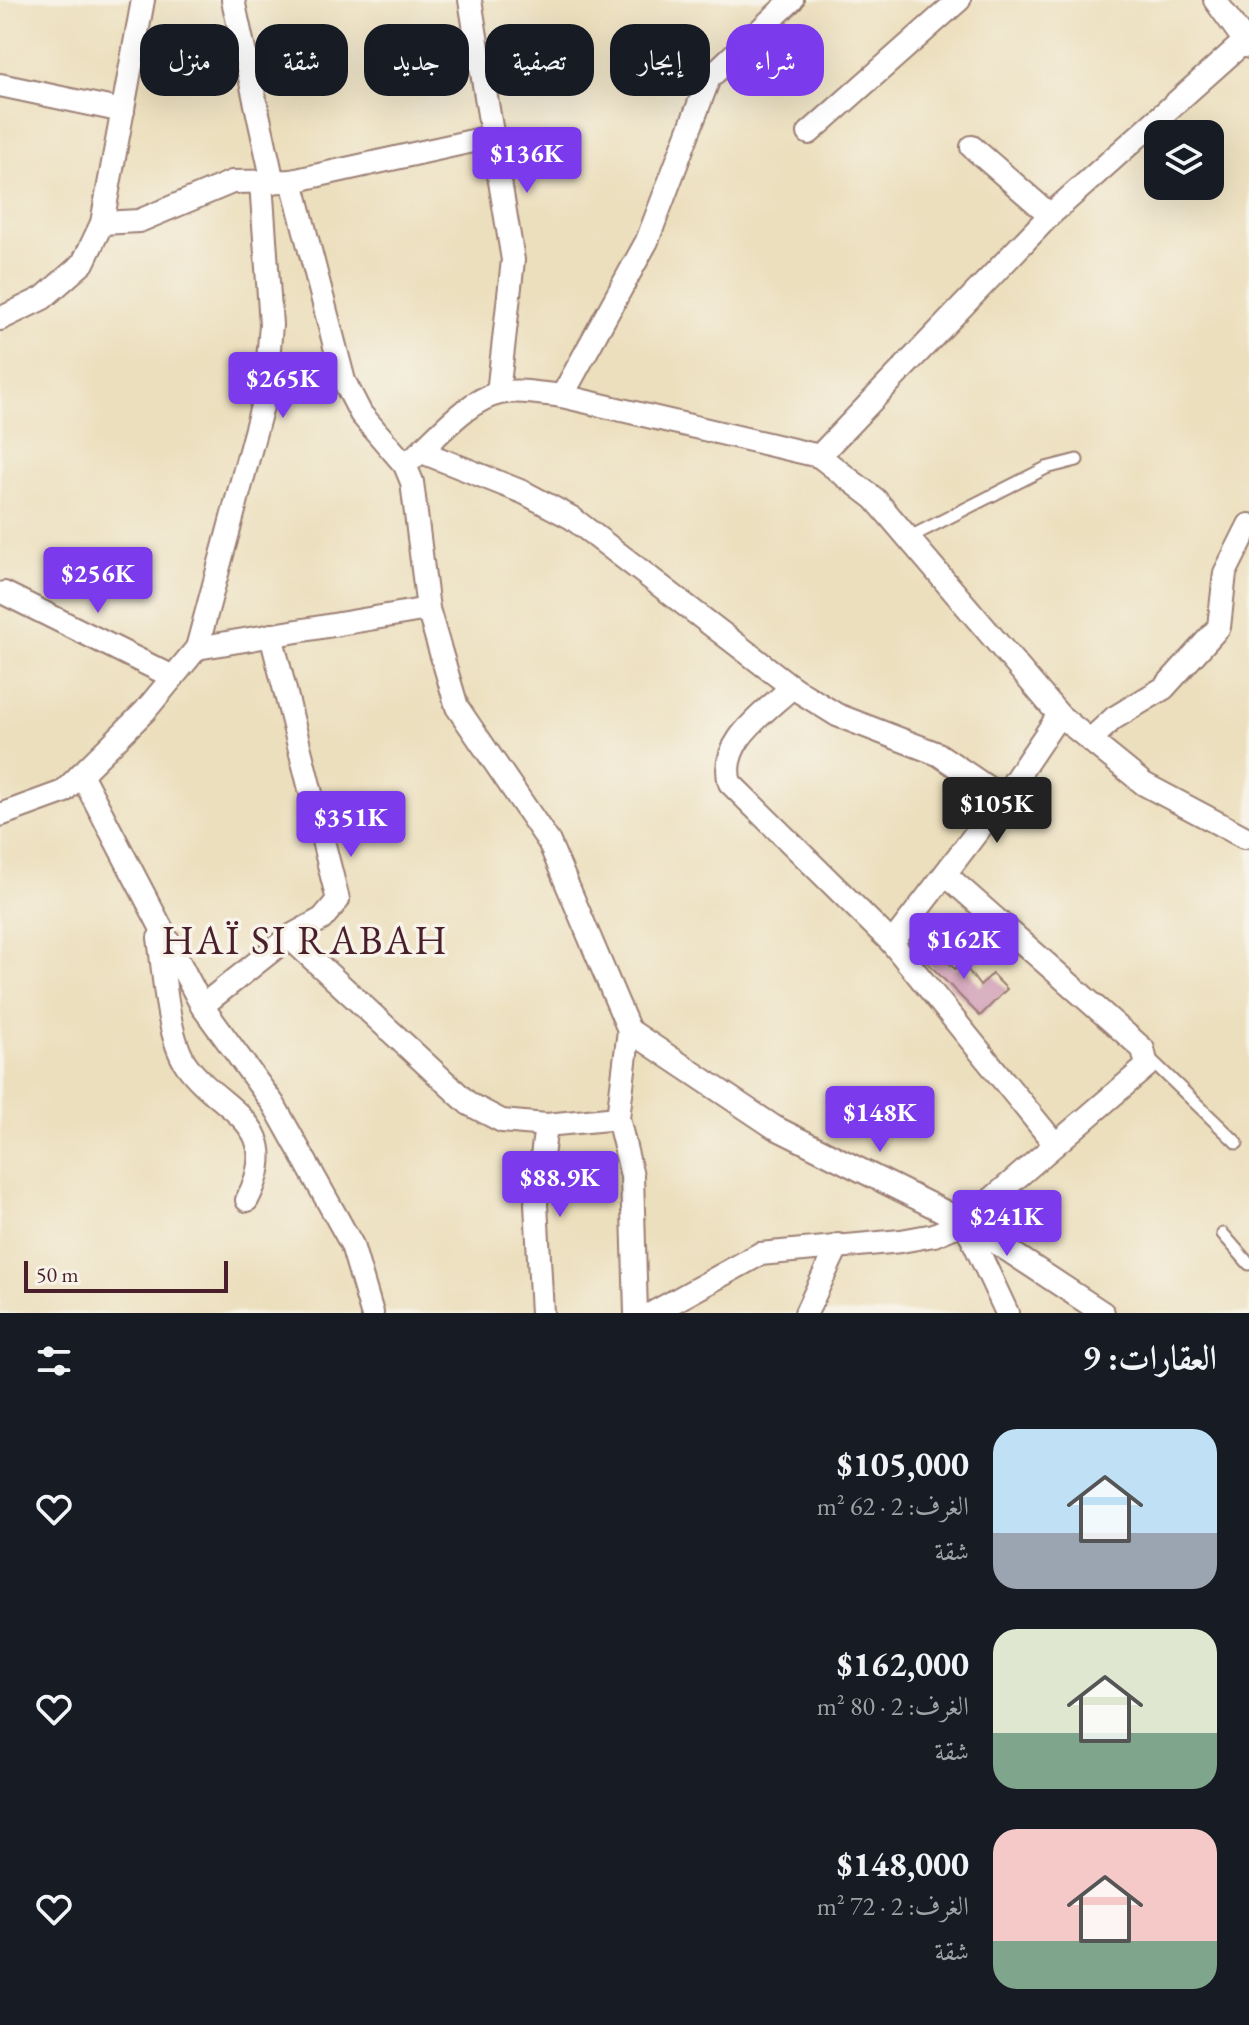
<!DOCTYPE html>
<html lang="ar">
<meta charset="utf-8">
<style>
body{margin:0;font-family:"EB Garamond",Amiri,serif;background:#20242c;color:#f1f3f6;direction:rtl;height:100vh;display:flex;flex-direction:column;font-size:30px;white-space:nowrap}
*{box-sizing:border-box;margin:0}
p{font-size:26px;color:#9ea1a6}
.icon{flex:none;width:44px;height:44px;fill:none;stroke:currentColor;stroke-width:2;stroke-linecap:round;stroke-linejoin:round}
.map{position:relative;height:1313px;overflow:hidden;direction:ltr}
.drawer{display:flex;flex-direction:column;background:#171b24;flex:1}
.drawer>*{flex:none}
.guide{position:absolute;left:24px;top:24px;width:800px;height:72px;direction:rtl;display:flex;gap:16px}
.controls{position:absolute;left:1144px;top:120px;display:grid;gap:16px}
.controls a{display:grid;place-items:center;width:80px;height:80px;border-radius:16px;background:#171b24;box-shadow:0 8px 32px #0002;font-size:40px}
.scale{position:absolute;left:24px;bottom:20px;width:204px;box-sizing:border-box;padding-left:8px;border:4px solid #4a1f2b;border-top:0;font-size:22px;line-height:28px;white-space:nowrap;color:#4a1f2b;-webkit-text-stroke:6px #f7f3e8;paint-order:stroke}
.price{position:absolute;translate:-50% -68px;padding:0 18px;border-radius:8px;background:#7c3aed;color:#fff;font-size:26px;line-height:52px;filter:drop-shadow(0 2px 4px #0008)}
.price::after{content:'';position:absolute;left:50%;top:48px;width:24px;height:18px;margin-left:-12px;background:inherit;clip-path:polygon(0 0,100% 0,50% 100%)}
.price.active{background:#222;color:#fff}
ul{padding:0;list-style:none}
li{display:flex;align-items:center;gap:24px;height:200px;padding:0 32px}
li span{display:grid;place-items:center;flex:none;width:224px;height:160px;border-radius:24px;color:#555}
li>.icon{margin-inline-start:auto}
span .icon{width:96px;height:96px;fill:#fffc;stroke-width:1}
li b{font-size:34px}
h2{display:flex;justify-content:space-between;align-items:center;height:96px;padding:0 32px;font-size:34px}
.tag{padding:0 28px;border-radius:24px;background:#171b24;box-shadow:0 8px 32px #0002;font-size:28px;line-height:72px}
.tag.active{background:#7c3aed;color:#fff}
.map>svg:first-child{display:block}
</style>
<div class="map">
<svg width="1249" height="1313" viewBox="0 0 1249 1313">
<rect width="100%" height="100%" fill="#f7f3e8"/>
<filter id="ink" filterUnits="userSpaceOnUse"><feTurbulence type="fractalNoise" baseFrequency=".0125" numOctaves="2"/><feDisplacementMap in="SourceGraphic" scale="16" xChannelSelector="R" yChannelSelector="G"/><feConvolveMatrix kernelMatrix="1 2 1 2 8 2 1 2 1" color-interpolation-filters="sRGB"/></filter>
<filter id="wash" filterUnits="userSpaceOnUse"><feTurbulence type="fractalNoise" baseFrequency=".006" numOctaves="4" result="noise"/><feDisplacementMap in="SourceGraphic" scale="32" xChannelSelector="R" yChannelSelector="G"/><feGaussianBlur stdDeviation="1.8" result="paint"/><feColorMatrix in="noise" values="0 0 0 0 0 0 0 0 0 0 0 0 0 0 0 0 0 1.4 0 .05"/><feComposite in="paint" operator="in"/></filter>
<g filter="url(#wash)">
<rect width="100%" height="100%" fill="#ecdfbd"/>
<g id="blocks">
<path fill="#cc94b1" d="M 927,941 L 955,969 L 962,962 L 980,986 L 992,974 L 1007,989 L 980,1016 L 916,951 Z"/>
</g>
</g>
<g filter="url(#ink)">
<use href="#blocks" fill-opacity="0" stroke="#9b7f74" stroke-width="2"/>
<g fill="none" stroke-linecap="round" stroke-linejoin="round">
<defs>
<g id="lane">
<path d="M 908,538 L 1046,468 L 1077,460"/>
<path d="M 1148,1057 L 1237,1143"/>
<path d="M 1223,1234 L 1249,1264"/>
</g>
<g id="street">
<path d="M 233,0 L 273,182"/>
<path d="M 470,0 L 513,260 L 498,393"/>
<path d="M 1215,0 L 1249,47"/>
<path d="M 0,85 L 123,111"/>
<path d="M 809,133 L 959,0"/>
<path d="M 972,147 L 1050,215"/>
<path d="M 292,181 L 344,381 L 361,414 L 405,465 L 412,482 L 428,609 L 457,707 L 549,842 L 629,1030 L 618,1118 L 632,1176 L 636,1313"/>
<path d="M 102,223 L 139,221 L 232,182 L 292,181 L 495,136"/>
<path d="M 0,319 L 43,298 L 83,263 L 102,223 L 143,0"/>
<path d="M 562,396 L 647,241 L 709,78 L 792,0"/>
<path d="M 422,452 L 525,493 L 572,518 L 792,687 L 837,715 L 938,754 L 1003,798"/>
<path d="M 819,456 L 1050,215 L 1245,41"/>
<path d="M 405,465 C 434,442 463,401 500,393 C 520,389 542,394 562,396 L 819,456 L 875,499 L 1059,715 L 1144,784 L 1244,837"/>
<path d="M 4,593 L 173,677"/>
<path d="M 197,648 L 265,395 L 271,325 L 261,182"/>
<path d="M 792,687 C 765,713 718,742 730,783 L 892,943 L 1055,1144"/>
<path d="M 1090,740 L 1114,718 L 1164,688 L 1219,627 L 1225,573 L 1249,525"/>
<path d="M 81,774 L 202,1006 L 274,1105 L 352,1245 L 372,1313"/>
<path d="M 0,815 L 63,792 L 145,711 L 197,648 L 428,609"/>
<path d="M 289,937 L 469,1104 L 502,1121 L 546,1125 L 618,1118"/>
<path d="M 159,938 C 164,972 167,1036 186,1064 C 219,1112 288,1121 247,1200"/>
<path d="M 892,943 L 1003,798 L 1059,715"/>
<path d="M 202,1006 L 289,937 L 322,919 L 338,900 L 271,635"/>
<path d="M 629,1030 L 774,1127 L 965,1222 L 1103,1313"/>
<path d="M 965,1223 L 1007,1313"/>
<path d="M 542,1313 L 536,1204 L 546,1125"/>
<path d="M 653,1313 L 760,1254 L 901,1241 L 934,1235 L 965,1222 L 1147,1066 L 1143,1049 L 946,875"/>
<path d="M 806,1313 L 838,1245"/>
</g>
</defs>
<use href="#lane" stroke="#9b7f74" stroke-width="15"/>
<use href="#street" stroke="#9b7f74" stroke-width="26"/>
<use href="#lane" stroke="#fff" stroke-width="11"/>
<use href="#street" stroke="#fff" stroke-width="22"/>
</g>
</g>
<g text-anchor="middle" stroke-width="7" stroke-linejoin="round" paint-order="stroke">
<g font-size="40" letter-spacing="2" fill="#4a1f2b" stroke="#f7f3e8">
<text x="305" y="954">HAÏ SI RABAH</text>
</g>
</g>
</svg>
<div class="controls">
<a><svg class="icon" aria-label="layers" viewBox="0 0 24 24"><path d="M12 4l9 5-9 5-9-5zM3 14l9 5 9-5"/></svg></a>
</div>
<div class="scale">50 m</div>
<b class="price" style="left:527px;top:195px">$136K</b>
<b class="price" style="left:283px;top:420px">$265K</b>
<b class="price" style="left:98px;top:615px">$256K</b>
<b class="price active" style="left:997px;top:845px">$105K</b>
<b class="price" style="left:351px;top:859px">$351K</b>
<b class="price" style="left:964px;top:981px">$162K</b>
<b class="price" style="left:880px;top:1154px">$148K</b>
<b class="price" style="left:560px;top:1219px">$88.9K</b>
<b class="price" style="left:1007px;top:1258px">$241K</b>
<div class="guide">
<a class="tag active">شراء</a>
<a class="tag">إيجار</a>
<a class="tag">تصفية</a>
<a class="tag">جديد</a>
<a class="tag">شقة</a>
<a class="tag">منزل</a>
</div>
</div>
<section class="drawer">
<h2>العقارات: 9<svg class="icon" aria-label="filters" viewBox="0 0 24 24"><path d="M4 7h16M4 17h16"/><circle cx="9" cy="7" r="2"/><circle cx="15" cy="17" r="2"/></svg></h2>
<ul>
<li><span style="background:linear-gradient(#bfe0f5 65%,#9aa5b1 0)"><svg class="icon" aria-label="home" viewBox="0 0 24 24"><path d="M3 11l9-7 9 7M6 9v11h12V9"/></svg></span><div><b>$105,000</b><p>الغرف: 2 · 62 m²</p><p>شقة</p></div><svg class="icon" aria-label="heart" viewBox="0 0 24 24"><path d="M12 20l-8-8c-3-5 5-10 8-4 3-6 11-1 8 4z"/></svg></li>
<li><span style="background:linear-gradient(#dfe7d0 65%,#7fa58c 0)"><svg class="icon" aria-label="home" viewBox="0 0 24 24"><path d="M3 11l9-7 9 7M6 9v11h12V9"/></svg></span><div><b>$162,000</b><p>الغرف: 2 · 80 m²</p><p>شقة</p></div><svg class="icon" aria-label="heart" viewBox="0 0 24 24"><path d="M12 20l-8-8c-3-5 5-10 8-4 3-6 11-1 8 4z"/></svg></li>
<li><span style="background:linear-gradient(#f6c9c9 70%,#7fa58c 0)"><svg class="icon" aria-label="home" viewBox="0 0 24 24"><path d="M3 11l9-7 9 7M6 9v11h12V9"/></svg></span><div><b>$148,000</b><p>الغرف: 2 · 72 m²</p><p>شقة</p></div><svg class="icon" aria-label="heart" viewBox="0 0 24 24"><path d="M12 20l-8-8c-3-5 5-10 8-4 3-6 11-1 8 4z"/></svg></li>
</ul>
</section>
